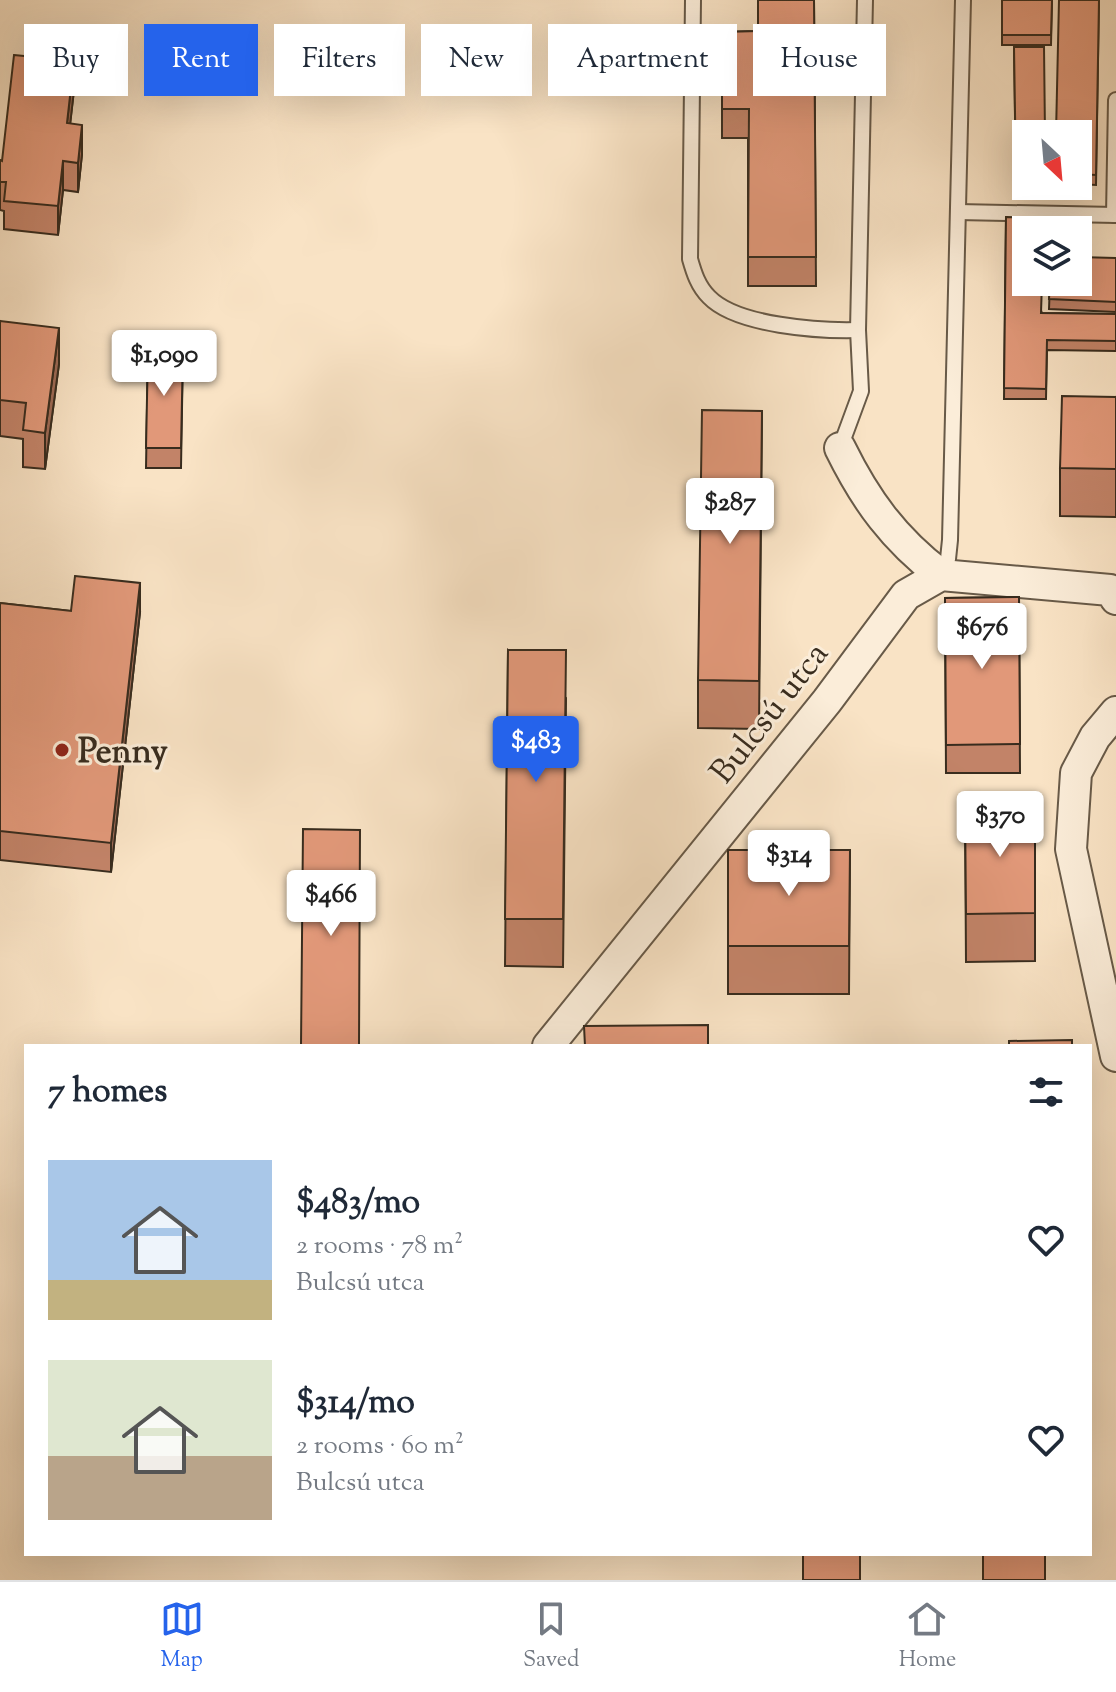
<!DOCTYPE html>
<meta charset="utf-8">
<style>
body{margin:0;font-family:"Sorts Mill Goudy",serif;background:#f6f6f7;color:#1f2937;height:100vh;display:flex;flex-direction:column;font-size:30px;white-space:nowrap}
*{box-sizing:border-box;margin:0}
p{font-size:26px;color:#747a83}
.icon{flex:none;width:44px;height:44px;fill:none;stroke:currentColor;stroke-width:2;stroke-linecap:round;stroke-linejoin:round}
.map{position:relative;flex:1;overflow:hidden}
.panel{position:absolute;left:24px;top:1044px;width:1068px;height:512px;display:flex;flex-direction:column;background:#fff;border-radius:0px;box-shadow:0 8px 32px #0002}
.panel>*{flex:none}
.banner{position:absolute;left:24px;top:24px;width:1068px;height:72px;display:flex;gap:16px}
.needle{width:52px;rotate:154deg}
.controls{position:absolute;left:1012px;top:120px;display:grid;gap:16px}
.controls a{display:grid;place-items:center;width:80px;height:80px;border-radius:0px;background:#fff;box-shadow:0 8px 32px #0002;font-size:40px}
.price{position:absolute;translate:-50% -68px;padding:0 18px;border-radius:8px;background:#fff;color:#222;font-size:26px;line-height:52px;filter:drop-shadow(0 2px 4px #0008)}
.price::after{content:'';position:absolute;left:50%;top:48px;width:24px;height:18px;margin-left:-12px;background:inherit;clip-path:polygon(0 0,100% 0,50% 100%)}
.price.on{background:#2563eb;color:#fff}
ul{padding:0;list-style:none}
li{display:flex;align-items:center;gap:24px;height:200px;padding:0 24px}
li span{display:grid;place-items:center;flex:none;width:224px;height:160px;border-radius:0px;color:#555}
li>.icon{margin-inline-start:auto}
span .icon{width:96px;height:96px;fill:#fffc;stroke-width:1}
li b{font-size:34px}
h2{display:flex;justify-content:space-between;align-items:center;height:96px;padding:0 24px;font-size:34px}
.chip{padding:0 28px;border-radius:0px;background:#fff;box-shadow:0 8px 32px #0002;font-size:28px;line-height:72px}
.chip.on{background:#2563eb;color:#fff}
.menu{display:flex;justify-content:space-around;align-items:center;height:112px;border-top:2px solid #e0e1e3;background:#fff;font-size:22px;color:#747a83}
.menu a{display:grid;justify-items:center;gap:4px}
.menu .on{color:#2563eb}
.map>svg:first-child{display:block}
</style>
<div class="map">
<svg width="1116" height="1580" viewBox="0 0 1116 1580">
<rect width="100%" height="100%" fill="#f9e3c5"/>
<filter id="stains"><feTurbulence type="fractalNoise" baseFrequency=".0025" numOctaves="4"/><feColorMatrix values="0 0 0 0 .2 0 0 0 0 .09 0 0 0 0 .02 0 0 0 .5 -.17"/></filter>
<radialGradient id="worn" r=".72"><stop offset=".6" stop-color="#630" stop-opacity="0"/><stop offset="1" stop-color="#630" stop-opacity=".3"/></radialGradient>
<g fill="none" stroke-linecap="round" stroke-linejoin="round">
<defs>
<g id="service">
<path d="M 693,0 L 690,259 C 694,273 698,286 709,297 C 737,326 820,331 858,330"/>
<path d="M 958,212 L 1116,215"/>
<path d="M 1114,215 L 1116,100"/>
<path d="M 840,448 L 861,391 L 858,330 L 865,0"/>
<path d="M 941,575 L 948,559 L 950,540 L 963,0"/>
</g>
<g id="minor">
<path d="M 840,448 C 866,501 894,539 941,575"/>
<path d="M 1116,712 L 1095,737 L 1076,773 L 1071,849 L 1116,1056"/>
<path d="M 548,1046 L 827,701 L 906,595 L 941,575 L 1110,590 L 1116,599"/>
</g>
</defs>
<use href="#service" stroke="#685a48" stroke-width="18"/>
<use href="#minor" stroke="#685a48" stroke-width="34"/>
<use href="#service" stroke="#fbedd9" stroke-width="14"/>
<use href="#minor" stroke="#fbedd9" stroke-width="30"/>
</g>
<g fill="#c28368" stroke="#382c1e" stroke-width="2">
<path d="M 814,0 L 816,286 L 748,286 L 748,138 L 722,138 L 722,32 L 758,31 Z"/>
<path d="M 1002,0 L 1052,0 L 1051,45 L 1002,45 Z"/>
<path d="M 1099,0 L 1096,185 L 1078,184 L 1078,134 Z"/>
<path d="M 1014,47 L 1026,134 L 1026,186 L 1016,186 Z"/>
<path d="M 74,90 L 70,124 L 82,154 L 78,192 L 63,190 L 58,235 L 4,229 L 4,211 L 0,210 L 0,160 L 2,161 Z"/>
<path d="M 1006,217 L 1042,313 L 1116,314 L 1116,351 L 1047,350 L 1046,399 L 1004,399 Z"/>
<path d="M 1116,258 L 1116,312 L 1049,309 L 1050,282 Z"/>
<path d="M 0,321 L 59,364 L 45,469 L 23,467 L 23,439 L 0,436 Z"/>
<path d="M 148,349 L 183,349 L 181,468 L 146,468 Z"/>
<path d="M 1116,397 L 1116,517 L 1060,516 L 1060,468 Z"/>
<path d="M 762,411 L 759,729 L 698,728 L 698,680 Z"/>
<path d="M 1019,597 L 1020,773 L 946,773 L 945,598 Z"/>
<path d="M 0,603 L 71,611 L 140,612 L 111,872 L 0,860 Z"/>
<path d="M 508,650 L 566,698 L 563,967 L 505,966 Z"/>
<path d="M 1035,805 L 1035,961 L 966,962 L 965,806 Z"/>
<path d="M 728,850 L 850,850 L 849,994 L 728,994 Z"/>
</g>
<g fill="#9e6a55" stroke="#382c1e" stroke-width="2">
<path d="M 74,61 L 74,90 L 67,152 L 67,123 Z"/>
<path d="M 82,125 L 82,154 L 78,192 L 78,163 Z"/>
<path d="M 63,161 L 63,190 L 58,235 L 58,206 Z"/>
<path d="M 59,328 L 59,364 L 45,469 L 45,433 Z"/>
<path d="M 140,583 L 140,612 L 111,872 L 111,843 Z"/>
</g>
<g fill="#e19879" stroke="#382c1e" stroke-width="2">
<path d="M 758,0 L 814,0 L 816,257 L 748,257 L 749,109 L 722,109 L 722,32 L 758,31 Z"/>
<path d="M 1002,0 L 1052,0 L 1051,35 L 1002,35 Z"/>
<path d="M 1059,0 L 1099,0 L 1096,175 L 1078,174 L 1078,134 L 1056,134 Z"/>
<path d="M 1014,47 L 1044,47 L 1045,134 L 1026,134 L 1026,176 L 1016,176 Z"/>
<path d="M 14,55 L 74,61 L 67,123 L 82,125 L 78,163 L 63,161 L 58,206 L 4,201 L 6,182 L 0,182 L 0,160 L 2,161 Z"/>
<path d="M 1006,217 L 1043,218 L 1043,230 L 1026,230 L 1026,282 L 1042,282 L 1041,313 L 1116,314 L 1116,341 L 1047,340 L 1046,389 L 1004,388 Z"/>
<path d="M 1078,257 L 1116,258 L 1116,302 L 1049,299 L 1050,282 L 1078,282 Z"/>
<path d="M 0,321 L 59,328 L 45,433 L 23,430 L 26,403 L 0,400 Z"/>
<path d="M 148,349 L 183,349 L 181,448 L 146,448 Z"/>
<path d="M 1062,396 L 1116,397 L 1116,469 L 1060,468 Z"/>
<path d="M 702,410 L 762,411 L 759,681 L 698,680 Z"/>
<path d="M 75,576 L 140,583 L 111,843 L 0,831 L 0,603 L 71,611 Z"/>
<path d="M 1019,597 L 1020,744 L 946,745 L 945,598 Z"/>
<path d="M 508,650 L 566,650 L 563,919 L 505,919 Z"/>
<path d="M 1035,805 L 1035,913 L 966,914 L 965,806 Z"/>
<path d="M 303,829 L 360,830 L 359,1046 L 301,1046 Z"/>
<path d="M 728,850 L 850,850 L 849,946 L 728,946 Z"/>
<path d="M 708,1025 L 708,1046 L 585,1046 L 584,1026 Z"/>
<path d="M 1072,1040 L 1072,1046 L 1009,1046 L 1009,1041 Z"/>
<rect x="803" y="1554" width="57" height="26"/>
<rect x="983" y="1554" width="62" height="26"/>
</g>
<circle fill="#8f2418" stroke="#fbedd9" stroke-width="3" cx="62" cy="750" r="8"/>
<g text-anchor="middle" stroke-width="6" stroke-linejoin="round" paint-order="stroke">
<g font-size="34" fill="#382c1e" stroke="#fbedd9">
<text transform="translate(768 712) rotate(-52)" y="12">Bulcsú utca</text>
</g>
<g font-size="34" font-weight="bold" fill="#382c1e" stroke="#fbedd9" text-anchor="start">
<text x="78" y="762">Penny</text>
</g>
</g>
<rect width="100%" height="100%" filter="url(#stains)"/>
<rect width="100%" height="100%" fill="url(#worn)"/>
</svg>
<div class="controls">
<a><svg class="needle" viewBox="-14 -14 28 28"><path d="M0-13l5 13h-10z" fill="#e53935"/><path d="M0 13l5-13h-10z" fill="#747a83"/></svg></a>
<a><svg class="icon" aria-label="layers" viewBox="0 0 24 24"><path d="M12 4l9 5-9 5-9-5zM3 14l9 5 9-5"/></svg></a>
</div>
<b class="price" style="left:164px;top:398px">$1,090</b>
<b class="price" style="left:730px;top:546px">$287</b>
<b class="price" style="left:982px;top:671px">$676</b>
<b class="price on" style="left:536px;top:784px">$483</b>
<b class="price" style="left:1000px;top:859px">$370</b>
<b class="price" style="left:789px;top:898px">$314</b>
<b class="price" style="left:331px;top:938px">$466</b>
<div class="banner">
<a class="chip">Buy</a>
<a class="chip on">Rent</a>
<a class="chip">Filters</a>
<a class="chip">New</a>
<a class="chip">Apartment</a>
<a class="chip">House</a>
</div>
<section class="panel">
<h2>7 homes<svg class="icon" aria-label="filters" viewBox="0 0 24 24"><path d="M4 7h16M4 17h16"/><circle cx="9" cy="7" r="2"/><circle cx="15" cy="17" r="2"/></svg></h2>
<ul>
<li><span style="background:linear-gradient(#a9c7e8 75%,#c2b280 0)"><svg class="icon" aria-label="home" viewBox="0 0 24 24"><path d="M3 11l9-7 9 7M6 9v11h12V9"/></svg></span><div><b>$483/mo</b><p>2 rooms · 78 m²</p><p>Bulcsú utca</p></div><svg class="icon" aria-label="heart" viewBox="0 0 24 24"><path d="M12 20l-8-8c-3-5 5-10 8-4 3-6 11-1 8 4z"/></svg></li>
<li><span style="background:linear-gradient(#dfe7d0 60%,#b9a48a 0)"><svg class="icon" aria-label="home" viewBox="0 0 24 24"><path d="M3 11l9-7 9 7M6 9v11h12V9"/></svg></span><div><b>$314/mo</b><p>2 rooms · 60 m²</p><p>Bulcsú utca</p></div><svg class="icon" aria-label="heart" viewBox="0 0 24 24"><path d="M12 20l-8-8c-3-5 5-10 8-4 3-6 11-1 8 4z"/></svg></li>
</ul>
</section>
</div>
<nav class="menu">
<a class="on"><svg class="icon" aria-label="map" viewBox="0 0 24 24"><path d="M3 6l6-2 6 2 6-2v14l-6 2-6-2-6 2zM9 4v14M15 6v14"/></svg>Map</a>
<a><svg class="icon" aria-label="saved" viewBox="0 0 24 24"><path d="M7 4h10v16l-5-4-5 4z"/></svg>Saved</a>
<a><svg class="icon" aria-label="home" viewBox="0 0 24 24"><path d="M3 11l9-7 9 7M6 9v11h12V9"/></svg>Home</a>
</nav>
